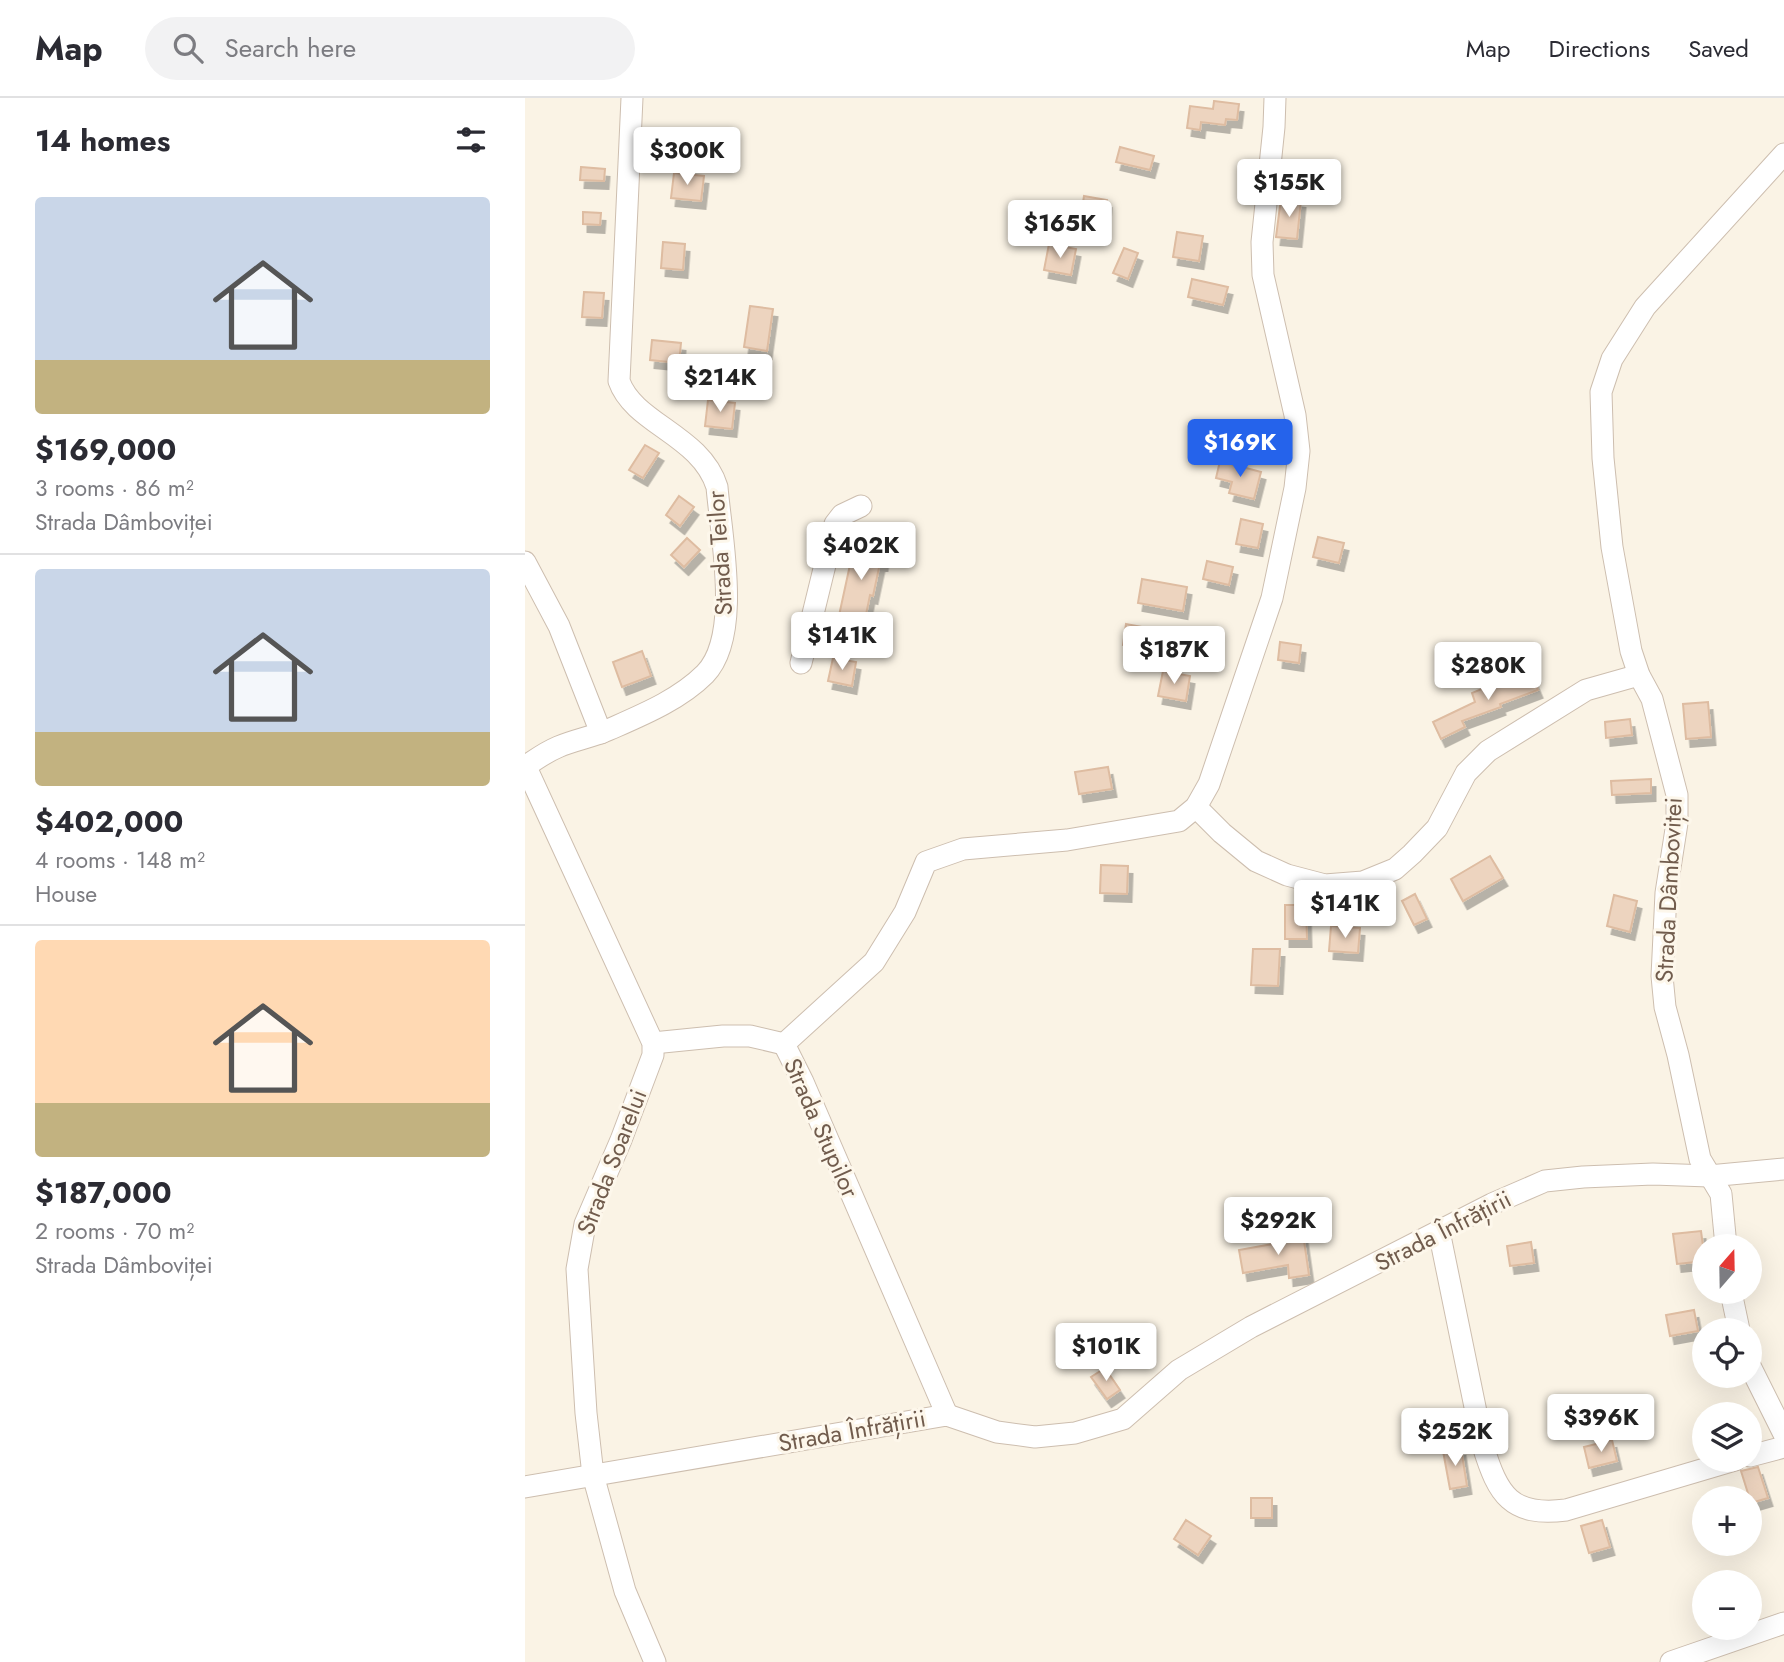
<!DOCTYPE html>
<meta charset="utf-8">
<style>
body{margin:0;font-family:Jost,sans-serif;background:#f2f2f3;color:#2b2b33;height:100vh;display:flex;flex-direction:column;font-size:26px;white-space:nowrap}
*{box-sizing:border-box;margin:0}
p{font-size:23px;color:#7c7c81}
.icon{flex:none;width:38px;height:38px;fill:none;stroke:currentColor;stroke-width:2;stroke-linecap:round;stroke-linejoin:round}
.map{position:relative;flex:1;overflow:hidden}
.details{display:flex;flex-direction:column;background:#fff;width:525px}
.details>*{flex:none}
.needle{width:46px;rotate:20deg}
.fabs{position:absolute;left:1167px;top:1136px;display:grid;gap:14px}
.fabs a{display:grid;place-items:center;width:70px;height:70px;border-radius:50%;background:#fff;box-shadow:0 7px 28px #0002;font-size:35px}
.price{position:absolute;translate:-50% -60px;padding:0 16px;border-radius:7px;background:#fff;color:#222;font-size:23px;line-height:46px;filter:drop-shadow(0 2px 4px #0008)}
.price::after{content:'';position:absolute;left:50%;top:42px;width:21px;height:16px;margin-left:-10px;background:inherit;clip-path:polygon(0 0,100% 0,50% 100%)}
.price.on{background:#2563eb;color:#fff}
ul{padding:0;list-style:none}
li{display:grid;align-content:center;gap:14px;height:371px;padding:0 35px}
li+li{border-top:2px solid #e1e1e2}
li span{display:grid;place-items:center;height:217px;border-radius:7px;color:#555}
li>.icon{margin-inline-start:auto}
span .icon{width:126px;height:126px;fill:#fffc;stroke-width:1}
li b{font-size:30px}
h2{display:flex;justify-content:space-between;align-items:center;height:84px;padding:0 35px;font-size:30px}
header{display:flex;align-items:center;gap:42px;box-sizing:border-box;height:98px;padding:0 35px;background:#fff;border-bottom:2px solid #e1e1e2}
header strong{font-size:33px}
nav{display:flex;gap:38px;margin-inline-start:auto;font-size:24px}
.search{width:490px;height:63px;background:#f2f2f3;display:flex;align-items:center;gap:18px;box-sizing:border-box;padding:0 24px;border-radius:38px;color:#7c7c81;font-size:26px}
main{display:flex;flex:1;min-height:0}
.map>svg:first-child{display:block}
</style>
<header>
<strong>Map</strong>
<div class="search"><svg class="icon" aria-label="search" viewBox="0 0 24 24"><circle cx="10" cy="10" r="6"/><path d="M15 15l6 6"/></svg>Search here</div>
<nav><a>Map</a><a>Directions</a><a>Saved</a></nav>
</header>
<main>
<section class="details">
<h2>14 homes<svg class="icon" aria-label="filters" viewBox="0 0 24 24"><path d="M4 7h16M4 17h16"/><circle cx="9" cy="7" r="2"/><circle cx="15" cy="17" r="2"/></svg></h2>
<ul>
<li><span style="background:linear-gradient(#c9d6e8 75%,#c2b280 0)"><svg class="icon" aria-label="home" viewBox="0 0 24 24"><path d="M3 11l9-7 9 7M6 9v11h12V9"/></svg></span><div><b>$169,000</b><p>3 rooms · 86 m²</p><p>Strada Dâmboviței</p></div></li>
<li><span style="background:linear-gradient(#c9d6e8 75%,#c2b280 0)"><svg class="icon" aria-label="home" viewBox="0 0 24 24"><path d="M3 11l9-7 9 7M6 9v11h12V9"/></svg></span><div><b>$402,000</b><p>4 rooms · 148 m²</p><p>House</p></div></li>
<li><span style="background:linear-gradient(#ffd9b3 75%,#c2b280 0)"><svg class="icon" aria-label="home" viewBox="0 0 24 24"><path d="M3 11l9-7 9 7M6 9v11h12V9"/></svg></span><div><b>$187,000</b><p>2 rooms · 70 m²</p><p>Strada Dâmboviței</p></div></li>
</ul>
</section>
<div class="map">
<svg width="1259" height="1564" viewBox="0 0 1259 1564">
<defs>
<filter id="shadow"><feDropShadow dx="4.5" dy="8" stdDeviation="0" flood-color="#0004"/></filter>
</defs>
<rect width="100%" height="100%" fill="#faf3e5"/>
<g fill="#edd4bf" stroke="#debca1" stroke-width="2" filter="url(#shadow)">
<path d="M 689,3 L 714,6 L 712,22 L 701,21 L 700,27 L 676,24 L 675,32 L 662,30 L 665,8 L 688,11 Z"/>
<path d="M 595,49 L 629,58 L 625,72 L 591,64 Z"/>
<path d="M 56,69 L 80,71 L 79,83 L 55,82 Z"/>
<path d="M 149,75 L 179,78 L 176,103 L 146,100 Z"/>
<path d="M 559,98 L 582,102 L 579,127 L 555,124 Z"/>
<path d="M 756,100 L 776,102 L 772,141 L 751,139 Z"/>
<path d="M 58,114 L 76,115 L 75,127 L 58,126 Z"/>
<path d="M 652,134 L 678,138 L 674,163 L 648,159 Z"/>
<path d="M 138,144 L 160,146 L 158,172 L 136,170 Z"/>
<path d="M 524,146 L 551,151 L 546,177 L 519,172 Z"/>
<path d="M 599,150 L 613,155 L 603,181 L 588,175 Z"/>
<path d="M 667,181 L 703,189 L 698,207 L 663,199 Z"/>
<path d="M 59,194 L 79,195 L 77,220 L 57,219 Z"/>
<path d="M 225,208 L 248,211 L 242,253 L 219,249 Z"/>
<path d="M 127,242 L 156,245 L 154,265 L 125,262 Z"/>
<path d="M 183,302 L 210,305 L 207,331 L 180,328 Z"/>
<path d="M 120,347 L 134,355 L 118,380 L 104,372 Z"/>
<path d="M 695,363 L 736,374 L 729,401 L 704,395 L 707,384 L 691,380 Z"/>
<path d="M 154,398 L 169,409 L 155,428 L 141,417 Z"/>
<path d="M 716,421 L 738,426 L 733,450 L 711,446 Z"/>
<path d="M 333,430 L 363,435 L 358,465 L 355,465 L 348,498 L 345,497 L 336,541 L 310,536 Z"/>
<path d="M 793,439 L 819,445 L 814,465 L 788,459 Z"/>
<path d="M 162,440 L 175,452 L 159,469 L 146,457 Z"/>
<path d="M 682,463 L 708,469 L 704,487 L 678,481 Z"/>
<path d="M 617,481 L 662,489 L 658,513 L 613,505 Z"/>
<path d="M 601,526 L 633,532 L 630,552 L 598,547 Z"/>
<path d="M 755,544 L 776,547 L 774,565 L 753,562 Z"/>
<path d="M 117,553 L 126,578 L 97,589 L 88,564 Z"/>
<path d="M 308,560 L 331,564 L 327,588 L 303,583 Z"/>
<path d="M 1004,571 L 1013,592 L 975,606 L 976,609 L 937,623 L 940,629 L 916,641 L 908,624 L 950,604 L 947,595 Z"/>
<path d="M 638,573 L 665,578 L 661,603 L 633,598 Z"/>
<path d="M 1183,604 L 1186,639 L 1161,641 L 1158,606 Z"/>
<path d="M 1105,621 L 1107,637 L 1081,640 L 1080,624 Z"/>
<path d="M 583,669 L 587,691 L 554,696 L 550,674 Z"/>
<path d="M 1126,681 L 1126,695 L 1087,697 L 1086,683 Z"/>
<path d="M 965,758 L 978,780 L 938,803 L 926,781 Z"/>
<path d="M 576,767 L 603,768 L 602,796 L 575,795 Z"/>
<path d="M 890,796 L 902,821 L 889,827 L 877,803 Z"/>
<path d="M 1089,797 L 1112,803 L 1105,834 L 1082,828 Z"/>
<path d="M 760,807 L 781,807 L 782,841 L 760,841 Z"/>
<path d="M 806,828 L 835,830 L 833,855 L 804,853 Z"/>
<path d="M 728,851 L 755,851 L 753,888 L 726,887 Z"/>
<path d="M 1176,1133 L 1180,1163 L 1152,1166 L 1148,1136 Z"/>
<path d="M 778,1136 L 784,1177 L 764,1180 L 763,1167 L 718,1175 L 714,1152 L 759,1144 L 759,1139 Z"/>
<path d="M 1006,1144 L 1009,1165 L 985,1168 L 982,1148 Z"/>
<path d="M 1169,1212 L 1173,1233 L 1145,1238 L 1141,1217 Z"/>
<path d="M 580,1270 L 595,1292 L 582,1301 L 566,1279 Z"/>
<path d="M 1087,1342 L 1092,1363 L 1064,1370 L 1059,1349 Z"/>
<path d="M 936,1350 L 942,1388 L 925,1391 L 918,1353 Z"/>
<path d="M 1233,1369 L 1243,1400 L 1226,1405 L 1216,1373 Z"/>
<rect x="726" y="1400" width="21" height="20"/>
<path d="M 661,1422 L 686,1438 L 673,1457 L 649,1441 Z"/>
<path d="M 1077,1422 L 1085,1449 L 1064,1455 L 1056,1428 Z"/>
</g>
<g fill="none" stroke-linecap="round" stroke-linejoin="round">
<defs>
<g id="minor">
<path d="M 0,464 L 34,528 L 76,635"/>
<path d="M 276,565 L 310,426 L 317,417 L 336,408"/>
<path d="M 0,667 L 128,945 L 128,957 L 96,1042 L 60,1126 L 52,1171 L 61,1315 L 68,1377 L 100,1493 L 130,1564"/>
<path d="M 1,668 C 11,661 21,654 33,649 C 49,642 67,639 83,632 C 117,617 154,602 180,576 C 217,538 196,438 192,389 C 176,337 109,326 94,283 L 107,0"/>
<path d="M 671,709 L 697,735 L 731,763 L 762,777 L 800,787 L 838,784 L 870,771 L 887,756 L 912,730 L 941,675 L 963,653 L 1061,592 L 1114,577"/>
<path d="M 128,945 L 198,938 L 225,938 L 259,946"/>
<path d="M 259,946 L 349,864 L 380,814 L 401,764 L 438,751 L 542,742 L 654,723 L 671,709 L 684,686 L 747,500 L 770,390 L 774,353 L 770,317 L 738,177 L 737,144 L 749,29 L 750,0"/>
<path d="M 259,946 L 278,984 L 422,1317"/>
<path d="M 914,1133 L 958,1348 C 973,1397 986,1419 1041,1412 L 1210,1362"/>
<path d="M 1201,1148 L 1196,1096 L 1175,1061 L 1153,957 L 1140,909 L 1137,878 L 1141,795 L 1152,725 L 1152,697 L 1127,601 L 1114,577 L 1106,553 L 1087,449 L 1078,360 L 1076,294 L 1087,261 L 1120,209 L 1259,56"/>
<path d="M 1206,1194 L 1214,1232"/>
<path d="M 1225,1268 L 1259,1336"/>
<path d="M 1225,1358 L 1259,1349"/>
<path d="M 0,1389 L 422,1317 L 472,1334 L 510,1339 L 550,1335 L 598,1321 L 654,1272 L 726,1229 L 967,1106 L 1020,1083 L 1058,1079 L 1128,1076 L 1184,1078 L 1259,1071"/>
<path d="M 1146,1564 L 1259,1525"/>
</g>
</defs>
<use href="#minor" stroke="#cdbeaf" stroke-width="23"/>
<use href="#minor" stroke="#fff" stroke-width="21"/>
</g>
<g text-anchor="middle" stroke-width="6" stroke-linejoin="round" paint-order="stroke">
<g font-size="24" fill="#715c4d" stroke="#fdf7eb">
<text transform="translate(195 455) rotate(-94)" y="8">Strada Teilor</text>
<text transform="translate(1144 792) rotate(-87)" y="8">Strada Dâmboviței</text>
<text transform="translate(296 1030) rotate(66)" y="8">Strada Stupilor</text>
<text transform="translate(87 1064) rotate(-69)" y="8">Strada Soarelui</text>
<text transform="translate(918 1133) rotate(-27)" y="8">Strada Înfrățirii</text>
<text transform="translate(327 1333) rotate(-10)" y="8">Strada Înfrățirii</text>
</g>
</g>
</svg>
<div class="fabs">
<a><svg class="needle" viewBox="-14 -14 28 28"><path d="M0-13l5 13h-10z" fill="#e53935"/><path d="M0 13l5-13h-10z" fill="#7c7c81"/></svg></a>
<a><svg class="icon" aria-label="locate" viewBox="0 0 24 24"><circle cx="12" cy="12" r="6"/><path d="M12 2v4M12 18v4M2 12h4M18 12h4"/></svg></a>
<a><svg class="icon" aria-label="layers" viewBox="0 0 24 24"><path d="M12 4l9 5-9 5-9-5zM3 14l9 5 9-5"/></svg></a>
<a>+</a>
<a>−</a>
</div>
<b class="price" style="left:162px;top:89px">$300K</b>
<b class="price" style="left:764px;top:121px">$155K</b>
<b class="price" style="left:535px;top:162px">$165K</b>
<b class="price" style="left:195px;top:316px">$214K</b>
<b class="price on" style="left:715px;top:381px">$169K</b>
<b class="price" style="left:336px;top:484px">$402K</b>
<b class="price" style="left:317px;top:574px">$141K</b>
<b class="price" style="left:649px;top:588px">$187K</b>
<b class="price" style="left:963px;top:604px">$280K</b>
<b class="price" style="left:820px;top:842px">$141K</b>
<b class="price" style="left:753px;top:1159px">$292K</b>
<b class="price" style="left:581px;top:1285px">$101K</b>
<b class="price" style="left:1076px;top:1356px">$396K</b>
<b class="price" style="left:930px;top:1370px">$252K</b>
</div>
</main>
